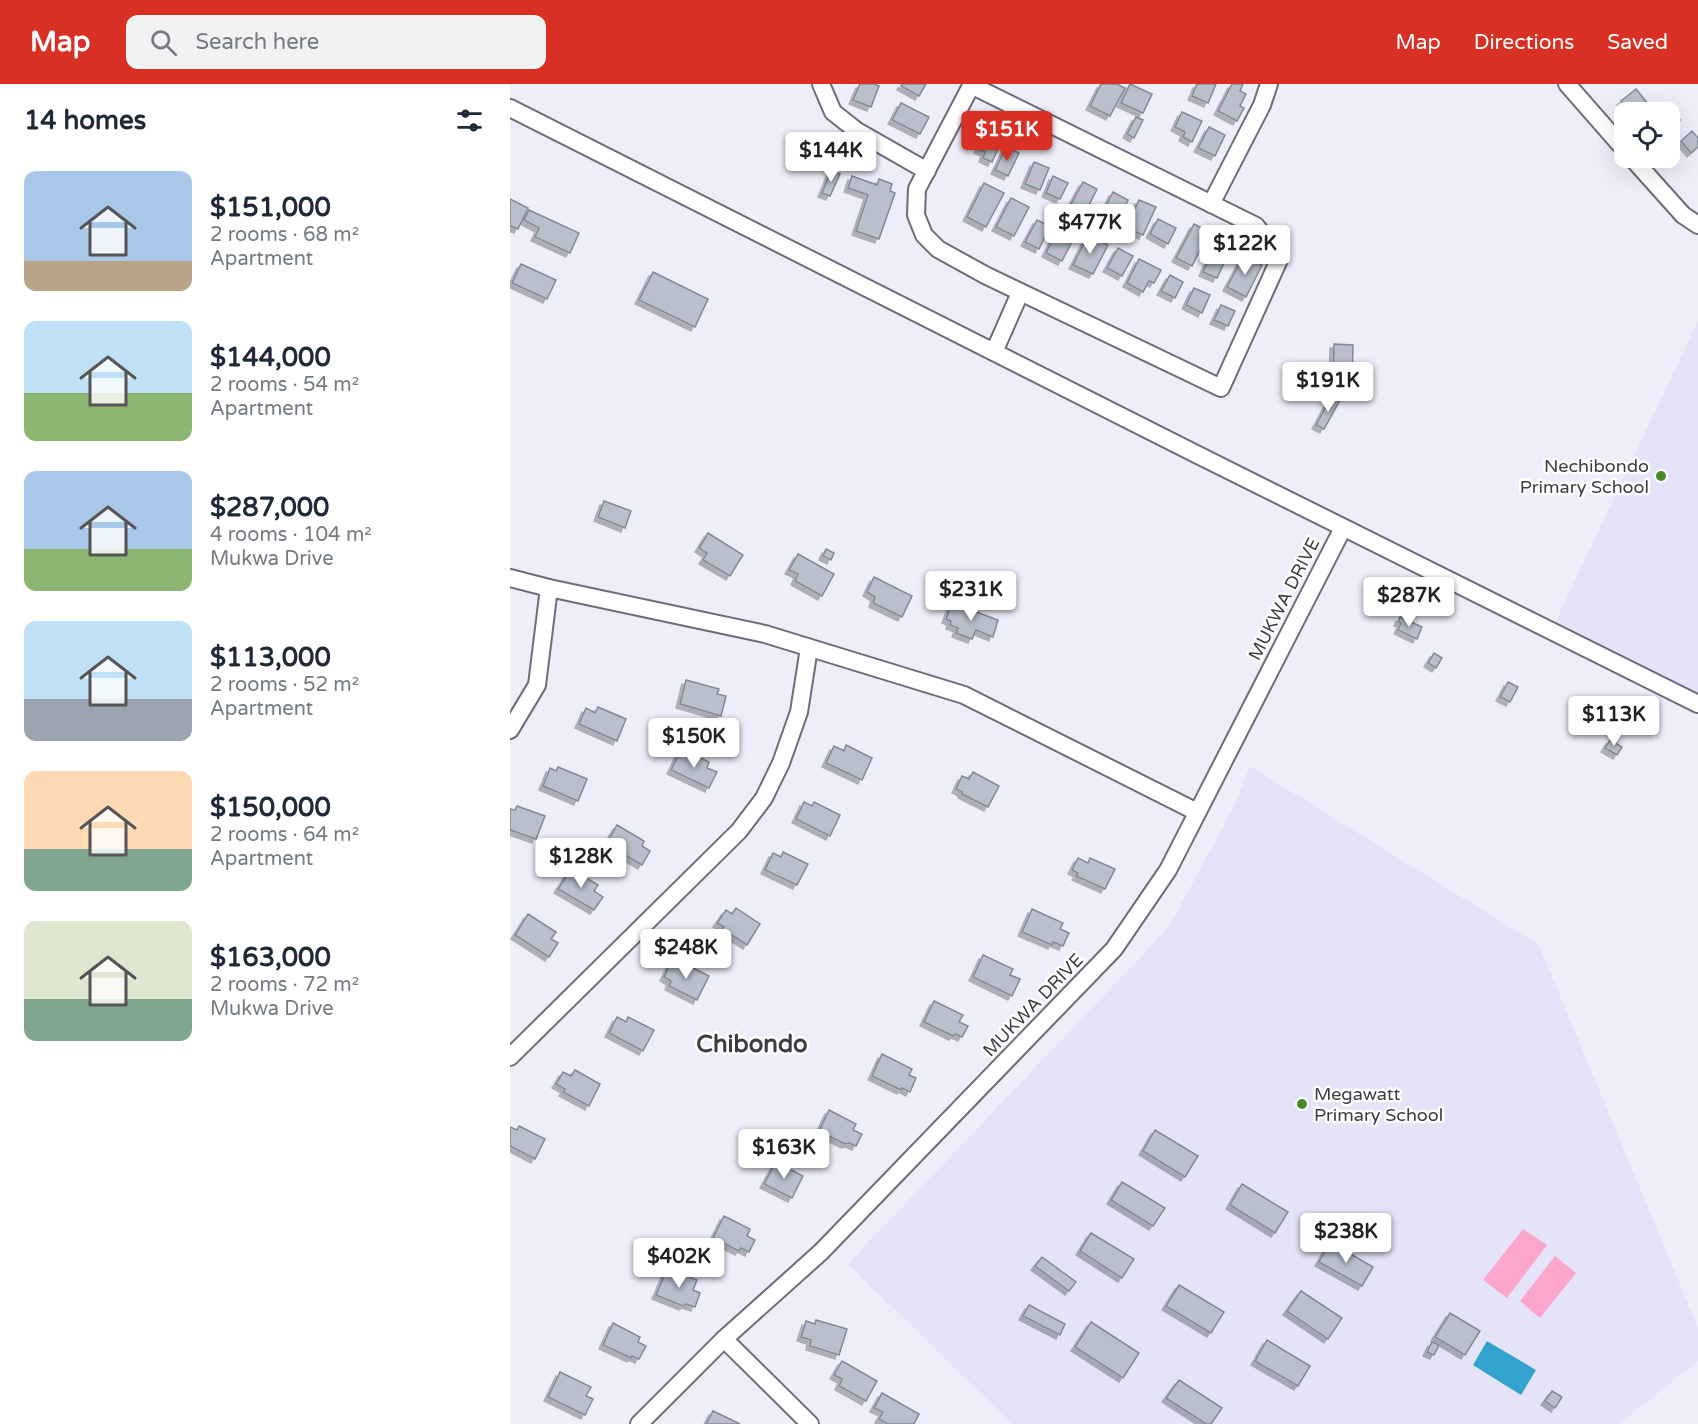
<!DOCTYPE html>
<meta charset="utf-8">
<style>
body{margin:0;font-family:"Varela Round",sans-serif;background:#f2f2f3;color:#1f2937;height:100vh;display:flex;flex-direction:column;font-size:22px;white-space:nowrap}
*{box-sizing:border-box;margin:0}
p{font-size:20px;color:#747a83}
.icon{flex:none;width:33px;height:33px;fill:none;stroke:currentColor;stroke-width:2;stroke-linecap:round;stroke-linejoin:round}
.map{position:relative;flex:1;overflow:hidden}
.sheet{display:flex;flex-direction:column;background:#fff;width:510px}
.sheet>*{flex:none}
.buttons{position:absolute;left:1104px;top:18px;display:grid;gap:12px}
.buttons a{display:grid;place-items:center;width:66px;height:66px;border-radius:12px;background:#fff;box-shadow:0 6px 24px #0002;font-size:30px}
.price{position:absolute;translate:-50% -51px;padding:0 14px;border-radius:6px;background:#fff;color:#222;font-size:20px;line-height:39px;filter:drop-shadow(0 2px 3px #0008)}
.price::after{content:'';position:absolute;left:50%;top:36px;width:18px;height:14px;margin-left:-9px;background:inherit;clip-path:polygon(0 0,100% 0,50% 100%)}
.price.active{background:#d93025;color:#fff}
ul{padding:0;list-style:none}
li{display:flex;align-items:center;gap:18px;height:150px;padding:0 24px}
li span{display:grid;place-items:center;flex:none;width:168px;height:120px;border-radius:12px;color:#555}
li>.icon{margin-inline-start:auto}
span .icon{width:72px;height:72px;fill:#fffc;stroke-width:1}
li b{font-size:26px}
h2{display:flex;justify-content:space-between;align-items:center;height:72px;padding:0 24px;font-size:26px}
header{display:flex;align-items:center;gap:36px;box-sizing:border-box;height:84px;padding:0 30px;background:#d93025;color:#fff}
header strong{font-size:28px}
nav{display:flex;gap:33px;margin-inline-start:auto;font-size:21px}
.search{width:420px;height:54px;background:#f2f2f3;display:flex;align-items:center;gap:15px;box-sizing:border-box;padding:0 21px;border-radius:12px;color:#747a83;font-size:22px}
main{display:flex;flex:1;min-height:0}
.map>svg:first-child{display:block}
</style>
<header>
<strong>Map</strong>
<div class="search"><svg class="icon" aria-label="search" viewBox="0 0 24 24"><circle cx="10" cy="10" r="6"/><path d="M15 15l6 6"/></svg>Search here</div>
<nav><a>Map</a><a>Directions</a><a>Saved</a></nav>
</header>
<main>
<section class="sheet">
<h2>14 homes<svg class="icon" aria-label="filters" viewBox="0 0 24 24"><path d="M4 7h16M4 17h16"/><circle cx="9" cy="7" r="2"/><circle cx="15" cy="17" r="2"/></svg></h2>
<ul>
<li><span style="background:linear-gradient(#a9c7e8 75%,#b9a48a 0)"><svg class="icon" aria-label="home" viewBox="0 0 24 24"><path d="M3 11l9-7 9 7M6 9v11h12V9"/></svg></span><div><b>$151,000</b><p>2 rooms · 68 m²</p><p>Apartment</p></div></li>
<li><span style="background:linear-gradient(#bfe0f5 60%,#8fb573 0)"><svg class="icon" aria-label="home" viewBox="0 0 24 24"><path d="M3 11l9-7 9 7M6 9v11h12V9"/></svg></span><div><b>$144,000</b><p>2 rooms · 54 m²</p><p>Apartment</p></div></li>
<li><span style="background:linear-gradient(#a9c7e8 65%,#8fb573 0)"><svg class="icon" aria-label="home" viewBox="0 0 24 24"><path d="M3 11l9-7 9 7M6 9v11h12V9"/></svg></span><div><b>$287,000</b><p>4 rooms · 104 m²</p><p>Mukwa Drive</p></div></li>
<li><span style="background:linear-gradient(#bfe0f5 65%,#9aa5b1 0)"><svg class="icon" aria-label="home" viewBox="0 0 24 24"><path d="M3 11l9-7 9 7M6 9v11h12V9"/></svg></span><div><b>$113,000</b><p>2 rooms · 52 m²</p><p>Apartment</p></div></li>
<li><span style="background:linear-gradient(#ffd9b3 65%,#7fa58c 0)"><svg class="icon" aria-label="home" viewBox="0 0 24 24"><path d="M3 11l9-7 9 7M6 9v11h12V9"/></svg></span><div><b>$150,000</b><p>2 rooms · 64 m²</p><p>Apartment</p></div></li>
<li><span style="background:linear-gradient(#dfe7d0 65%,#7fa58c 0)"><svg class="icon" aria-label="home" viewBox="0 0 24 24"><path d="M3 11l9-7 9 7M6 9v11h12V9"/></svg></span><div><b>$163,000</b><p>2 rooms · 72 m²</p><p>Mukwa Drive</p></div></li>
</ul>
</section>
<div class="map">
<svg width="1188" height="1340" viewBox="0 0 1188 1340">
<defs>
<filter id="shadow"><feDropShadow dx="-4" dy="4" stdDeviation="0" flood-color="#0004"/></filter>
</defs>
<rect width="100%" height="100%" fill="#eeedfa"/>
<g fill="#e4e3f8">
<path d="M 1188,237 L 1188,620 L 1041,547 Z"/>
<path d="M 740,682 L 1029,861 L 1188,1244 L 1188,1277 L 1109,1340 L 502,1340 L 338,1180 L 659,843 L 723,724 Z"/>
</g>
<g fill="#fca6ce">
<path d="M 1013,1145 L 1037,1161 L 997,1214 L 973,1196 Z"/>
<path d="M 1045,1172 L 1066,1189 L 1030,1234 L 1010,1217 Z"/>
</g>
<path fill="#32a3cf" d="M 977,1257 L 1026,1286 L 1011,1311 L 963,1281 Z"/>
<g fill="#b9c0cc" stroke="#838a95" stroke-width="1.5" filter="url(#shadow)">
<path d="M 350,0 L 364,0 L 369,2 L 361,23 L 343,16 Z"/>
<path d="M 392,0 L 416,0 L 409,12 L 391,2 Z"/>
<path d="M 591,0 L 607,0 L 615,4 L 600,32 L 580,22 Z"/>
<path d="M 620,0 L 642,10 L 633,29 L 611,19 Z"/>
<path d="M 687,0 L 706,0 L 698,19 L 682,12 Z"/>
<path d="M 722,0 L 733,0 L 730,7 L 736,10 L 730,22 L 734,24 L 727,37 L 708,27 Z"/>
<path d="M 1126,5 L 1139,21 L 1130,28 L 1121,28 L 1111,17 Z"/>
<path d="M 391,19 L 419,33 L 410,50 L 382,36 Z"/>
<path d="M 1163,21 L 1169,27 L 1165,31 L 1170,36 L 1160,46 L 1160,28 L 1155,28 Z"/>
<path d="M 672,28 L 692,37 L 682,58 L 673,53 L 675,48 L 665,43 Z"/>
<path d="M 626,33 L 633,36 L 624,54 L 617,50 Z"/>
<path d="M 478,43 L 494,51 L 482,78 L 473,74 L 475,68 L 468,65 Z"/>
<path d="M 699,43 L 715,51 L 705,72 L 688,64 Z"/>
<path d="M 1182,47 L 1188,54 L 1188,63 L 1181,69 L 1171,57 Z"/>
<path d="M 304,50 L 320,57 L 316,66 L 301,59 Z"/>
<path d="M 496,63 L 509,69 L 498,92 L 485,86 Z"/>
<path d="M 524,78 L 539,84 L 530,106 L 515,100 Z"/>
<path d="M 321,87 L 330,90 L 320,112 L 312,109 Z"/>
<path d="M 342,92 L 367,101 L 369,95 L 382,100 L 380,107 L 385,109 L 369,155 L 346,147 L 358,111 L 338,104 Z"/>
<path d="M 543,92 L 558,99 L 550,115 L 536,109 Z"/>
<path d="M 573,98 L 587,105 L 575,129 L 560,122 Z"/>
<path d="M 474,99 L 494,109 L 476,143 L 457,133 Z"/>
<path d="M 603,108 L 618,116 L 609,135 L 593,128 Z"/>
<path d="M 501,114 L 519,123 L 504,152 L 486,143 Z"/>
<path d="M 0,115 L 18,124 L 8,145 L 0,142 Z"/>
<path d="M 629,116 L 646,123 L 633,151 L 616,144 Z"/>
<path d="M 19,126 L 69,149 L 60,169 L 25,153 L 29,144 L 14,136 Z"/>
<path d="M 648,135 L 666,144 L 658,160 L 640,150 Z"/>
<path d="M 527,136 L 540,142 L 529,165 L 515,158 Z"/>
<path d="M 552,137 L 568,146 L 552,177 L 536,169 Z"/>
<path d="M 684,140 L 699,148 L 682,182 L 666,174 Z"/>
<path d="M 578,151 L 598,161 L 583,190 L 563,181 Z"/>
<path d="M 608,164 L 623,172 L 612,192 L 597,184 Z"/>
<path d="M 701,170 L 715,177 L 707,194 L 693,188 Z"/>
<path d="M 734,171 L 752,181 L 736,213 L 717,203 Z"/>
<path d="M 629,175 L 651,186 L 644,199 L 639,197 L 633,208 L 617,199 Z"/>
<path d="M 11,180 L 46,196 L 37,215 L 2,199 Z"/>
<path d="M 143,188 L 198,215 L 185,243 L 129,216 Z"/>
<path d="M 660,191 L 673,198 L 665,214 L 651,207 Z"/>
<path d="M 684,204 L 700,211 L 692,229 L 676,221 Z"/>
<path d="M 711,221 L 725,227 L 718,242 L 704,236 Z"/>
<path d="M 824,260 L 843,261 L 842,299 L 823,298 Z"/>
<path d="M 821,313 L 829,318 L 814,345 L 806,341 Z"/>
<path d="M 94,417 L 121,427 L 115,444 L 88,433 Z"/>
<path d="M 198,449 L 233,471 L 220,492 L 193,476 L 197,469 L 189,464 Z"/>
<path d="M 316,465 L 324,469 L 321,476 L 313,472 Z"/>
<path d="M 288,470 L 324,490 L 312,512 L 285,497 L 288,490 L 279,486 Z"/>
<path d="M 364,493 L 402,512 L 392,533 L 363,519 L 365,513 L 357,508 Z"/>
<path d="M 442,519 L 488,536 L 483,553 L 466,546 L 462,555 L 446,549 L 448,544 L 440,541 L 441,537 L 436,535 Z"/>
<path d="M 890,533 L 912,543 L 907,555 L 888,546 L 891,539 L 888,538 Z"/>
<path d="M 924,569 L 932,574 L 926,584 L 918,579 Z"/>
<path d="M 176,596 L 209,605 L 207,610 L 216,612 L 211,632 L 170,620 Z"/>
<path d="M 998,598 L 1008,603 L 1000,618 L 990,613 Z"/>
<path d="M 88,623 L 116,635 L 107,657 L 69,640 L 76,624 L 85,629 Z"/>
<path d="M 1100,656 L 1112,663 L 1107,671 L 1095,664 Z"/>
<path d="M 336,661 L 362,674 L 352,696 L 316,679 L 324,662 L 334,667 Z"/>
<path d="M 171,665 L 199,678 L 197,684 L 207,688 L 199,704 L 161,686 Z"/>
<path d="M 48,683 L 77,695 L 68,717 L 33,702 L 40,684 L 46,687 Z"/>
<path d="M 463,688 L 489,702 L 478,723 L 452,710 L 452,708 L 446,705 L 452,692 L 459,695 Z"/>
<path d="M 294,718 L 302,722 L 304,718 L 330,731 L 320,752 L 286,735 Z"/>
<path d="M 7,722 L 35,732 L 26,755 L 0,746 L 0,725 L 5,726 Z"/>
<path d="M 107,741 L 134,757 L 132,762 L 140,767 L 132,781 L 96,760 Z"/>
<path d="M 273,768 L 298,780 L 287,801 L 255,786 L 263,769 L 271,773 Z"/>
<path d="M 568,774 L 578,779 L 580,774 L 605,785 L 595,805 L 566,792 L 568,789 L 562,786 Z"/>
<path d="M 61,785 L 88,801 L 84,807 L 93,813 L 84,826 L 48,805 Z"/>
<path d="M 226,824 L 250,840 L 237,861 L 212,845 L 214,843 L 207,839 L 216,826 L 222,830 Z"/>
<path d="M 522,825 L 553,839 L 550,845 L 559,849 L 553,862 L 543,858 L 542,861 L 512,848 Z"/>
<path d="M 18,830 L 46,848 L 41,855 L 48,859 L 39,873 L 5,851 Z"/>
<path d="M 473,871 L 503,885 L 500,891 L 510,895 L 502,912 L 463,893 Z"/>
<path d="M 161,878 L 169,883 L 172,878 L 199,892 L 187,916 L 159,902 L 161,897 L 154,893 Z"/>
<path d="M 424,917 L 453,931 L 449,938 L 458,942 L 452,953 L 445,950 L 443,952 L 414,938 Z"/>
<path d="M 107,933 L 116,938 L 118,933 L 144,946 L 133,967 L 99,949 Z"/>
<path d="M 372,970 L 402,985 L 399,991 L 406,994 L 400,1008 L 392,1004 L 391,1006 L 362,992 Z"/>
<path d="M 65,986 L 90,1000 L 79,1022 L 53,1008 L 55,1005 L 46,1000 L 53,988 L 61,992 Z"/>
<path d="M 319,1026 L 346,1040 L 343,1046 L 352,1050 L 346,1062 L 339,1059 L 335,1060 L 309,1047 Z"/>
<path d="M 9,1042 L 35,1055 L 25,1075 L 0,1062 L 0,1043 L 7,1046 Z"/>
<path d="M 645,1046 L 688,1072 L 675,1093 L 633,1067 Z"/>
<path d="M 266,1078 L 293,1092 L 282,1114 L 254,1100 Z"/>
<path d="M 612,1098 L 655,1124 L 643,1142 L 601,1116 Z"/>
<path d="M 732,1100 L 778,1128 L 765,1149 L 720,1121 Z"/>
<path d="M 214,1132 L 240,1145 L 237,1152 L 245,1156 L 239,1168 L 231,1164 L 229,1167 L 203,1154 Z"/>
<path d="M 581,1149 L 624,1175 L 612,1194 L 570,1167 Z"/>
<path d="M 820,1158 L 863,1183 L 852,1202 L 809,1178 Z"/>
<path d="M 532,1173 L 566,1198 L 559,1207 L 525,1182 Z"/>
<path d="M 157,1185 L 187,1196 L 183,1206 L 190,1209 L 185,1223 L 176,1220 L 173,1222 L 146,1211 Z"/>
<path d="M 669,1201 L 714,1228 L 701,1249 L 656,1222 Z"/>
<path d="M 791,1207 L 832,1234 L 818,1255 L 777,1227 Z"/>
<path d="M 519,1221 L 555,1240 L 550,1251 L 513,1232 Z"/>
<path d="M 940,1229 L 970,1247 L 955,1271 L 925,1253 Z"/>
<path d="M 306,1236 L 337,1245 L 329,1271 L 300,1262 L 301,1256 L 291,1253 L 296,1237 L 305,1240 Z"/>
<path d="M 581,1238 L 629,1269 L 613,1294 L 565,1263 Z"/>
<path d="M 103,1239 L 130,1253 L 128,1258 L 136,1262 L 129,1275 L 122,1272 L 121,1274 L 93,1261 Z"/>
<path d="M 757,1256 L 800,1282 L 788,1302 L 745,1277 Z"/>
<path d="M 922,1258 L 929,1261 L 924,1271 L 917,1268 Z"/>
<path d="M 332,1277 L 367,1297 L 356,1317 L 329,1302 L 332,1295 L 324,1291 Z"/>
<path d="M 50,1288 L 81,1303 L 76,1312 L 83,1315 L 75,1331 L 38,1313 Z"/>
<path d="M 669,1296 L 712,1324 L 701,1340 L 696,1340 L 656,1314 Z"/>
<path d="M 1042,1307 L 1052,1313 L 1045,1324 L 1035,1317 Z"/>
<path d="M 372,1309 L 409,1330 L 404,1340 L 378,1340 L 369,1335 L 373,1328 L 364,1324 Z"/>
<path d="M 203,1327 L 230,1340 L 196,1340 Z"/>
</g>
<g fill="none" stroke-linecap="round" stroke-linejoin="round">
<defs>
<g id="minor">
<path d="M 311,0 L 323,28 L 347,47 L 417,87"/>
<path d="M 1057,0 L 1114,65"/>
<path d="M 461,1 L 746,142 L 759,158 L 768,178 L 711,304 L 475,191 L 428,165 L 414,151 L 406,131 L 407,105 L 462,0"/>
<path d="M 0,24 L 686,370 L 1188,620"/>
<path d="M 1122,74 L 1173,131 L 1188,141"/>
<path d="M 701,120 L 752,21 L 759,0"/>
<path d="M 484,268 L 510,209"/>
<path d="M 0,494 L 39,504 L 255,550 L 454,611 L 687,728"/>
<path d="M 0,646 L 27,601 L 39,504"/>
<path d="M 0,973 L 229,747 L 254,714 L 271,679 L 289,628 L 299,564"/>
<path d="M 214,1255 L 300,1340"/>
<path d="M 129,1340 L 214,1255 L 311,1168 L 604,865 L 658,786 L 833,444"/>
</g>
</defs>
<use href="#minor" stroke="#6d6c78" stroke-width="20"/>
<use href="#minor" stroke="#fff" stroke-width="16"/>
</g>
<g fill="#49892a" stroke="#fff" stroke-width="2">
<circle cx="1151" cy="392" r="6"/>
<circle cx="792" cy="1020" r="6"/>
</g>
<g text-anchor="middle" stroke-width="5" stroke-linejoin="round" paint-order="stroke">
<g font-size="18" fill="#3c3c41" stroke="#fff" text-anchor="end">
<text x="1139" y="388">Nechibondo<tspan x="1139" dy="21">Primary School</tspan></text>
<text x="804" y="1016" text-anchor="start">Megawatt<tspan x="804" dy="21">Primary School</tspan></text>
</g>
<g font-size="18" fill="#3c3c41" stroke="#fff">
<text transform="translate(774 515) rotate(-63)" y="6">MUKWA DRIVE</text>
<text transform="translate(523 921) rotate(-46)" y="6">MUKWA DRIVE</text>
</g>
<g font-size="24" font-weight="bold" fill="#3c3c41" stroke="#fff">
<text x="242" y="968">Chibondo</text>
</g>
</g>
</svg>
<div class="buttons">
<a><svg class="icon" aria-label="locate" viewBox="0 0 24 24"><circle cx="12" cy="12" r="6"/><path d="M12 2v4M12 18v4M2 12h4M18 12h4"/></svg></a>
</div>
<b class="price active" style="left:497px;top:78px">$151K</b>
<b class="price" style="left:321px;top:99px">$144K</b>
<b class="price" style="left:580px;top:171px">$477K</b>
<b class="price" style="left:735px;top:192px">$122K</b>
<b class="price" style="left:818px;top:329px">$191K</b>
<b class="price" style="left:461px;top:538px">$231K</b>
<b class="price" style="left:899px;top:544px">$287K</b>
<b class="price" style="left:1104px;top:663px">$113K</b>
<b class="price" style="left:184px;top:685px">$150K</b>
<b class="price" style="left:71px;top:805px">$128K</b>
<b class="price" style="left:176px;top:896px">$248K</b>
<b class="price" style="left:274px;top:1096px">$163K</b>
<b class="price" style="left:836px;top:1180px">$238K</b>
<b class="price" style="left:169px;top:1205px">$402K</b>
</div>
</main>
